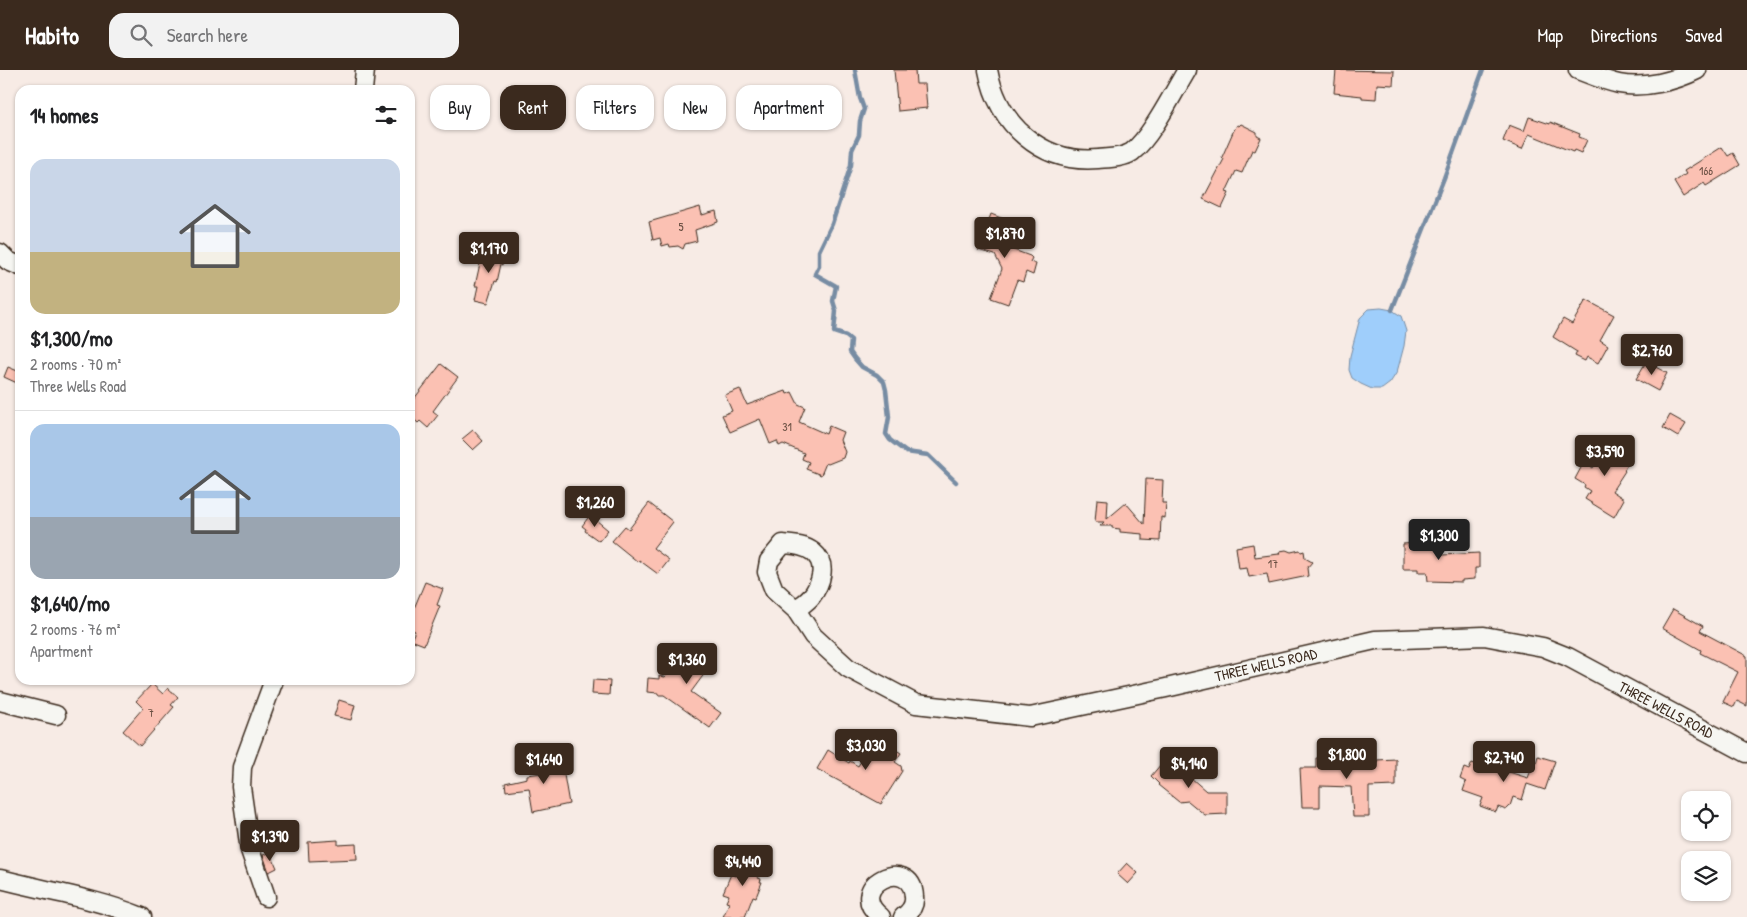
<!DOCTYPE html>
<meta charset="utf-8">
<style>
body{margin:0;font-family:"Patrick Hand",sans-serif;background:#f2f2f2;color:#202124;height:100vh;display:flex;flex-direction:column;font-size:19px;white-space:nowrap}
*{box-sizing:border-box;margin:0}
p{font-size:16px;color:#757577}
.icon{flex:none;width:28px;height:28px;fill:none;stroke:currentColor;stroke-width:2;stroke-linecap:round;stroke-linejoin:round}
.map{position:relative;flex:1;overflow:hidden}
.details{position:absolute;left:15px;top:15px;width:400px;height:600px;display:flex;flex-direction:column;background:#fff;border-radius:15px;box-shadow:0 1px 4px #0004}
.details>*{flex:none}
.guide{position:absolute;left:430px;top:15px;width:475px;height:45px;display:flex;gap:10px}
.controls{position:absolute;left:1681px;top:721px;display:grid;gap:10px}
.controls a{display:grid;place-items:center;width:50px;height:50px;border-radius:10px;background:#fff;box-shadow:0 1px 4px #0004;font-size:25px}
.price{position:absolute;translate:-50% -42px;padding:0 11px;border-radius:5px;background:#3b2a1e;color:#fff;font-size:16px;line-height:32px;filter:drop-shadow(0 1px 2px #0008)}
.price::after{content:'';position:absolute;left:50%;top:30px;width:15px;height:11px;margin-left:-8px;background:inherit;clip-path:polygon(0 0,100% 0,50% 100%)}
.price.on{background:#222;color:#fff}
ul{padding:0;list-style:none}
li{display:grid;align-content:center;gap:10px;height:265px;padding:0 15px}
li+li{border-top:1px solid #e0e0e0}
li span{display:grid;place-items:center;height:155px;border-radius:15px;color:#555}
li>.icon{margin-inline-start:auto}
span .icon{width:90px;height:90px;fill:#fffc;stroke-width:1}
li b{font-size:21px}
h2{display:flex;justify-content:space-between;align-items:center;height:60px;padding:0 15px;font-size:21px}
.pill{padding:0 18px;border-radius:15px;background:#fff;box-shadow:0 1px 4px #0004;font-size:18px;line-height:45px}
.pill.on{background:#3b2a1e;color:#fff}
header{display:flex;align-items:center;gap:30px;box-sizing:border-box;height:70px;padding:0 25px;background:#3b2a1e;color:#fff}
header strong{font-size:24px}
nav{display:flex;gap:28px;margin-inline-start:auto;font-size:18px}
.search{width:350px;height:45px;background:#f2f2f2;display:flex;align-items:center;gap:12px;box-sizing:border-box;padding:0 18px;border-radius:15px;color:#757577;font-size:19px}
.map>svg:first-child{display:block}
</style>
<header>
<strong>Habito</strong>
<div class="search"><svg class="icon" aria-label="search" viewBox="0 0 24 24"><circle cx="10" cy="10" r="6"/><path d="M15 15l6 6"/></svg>Search here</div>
<nav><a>Map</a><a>Directions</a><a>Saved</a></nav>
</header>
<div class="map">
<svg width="1747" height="847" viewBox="0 0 1747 847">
<rect width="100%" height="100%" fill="#f7ebe5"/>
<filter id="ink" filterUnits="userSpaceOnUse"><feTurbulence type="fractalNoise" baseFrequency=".02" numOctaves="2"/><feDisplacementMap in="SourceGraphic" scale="10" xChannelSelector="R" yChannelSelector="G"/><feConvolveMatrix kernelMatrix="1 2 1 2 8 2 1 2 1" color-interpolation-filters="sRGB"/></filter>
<g filter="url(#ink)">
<path fill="#9fcefb" stroke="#778ca3" d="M 1381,238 L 1392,240 L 1401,246 L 1406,261 L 1404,276 L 1397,302 L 1390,313 L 1382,319 L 1372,319 L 1361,314 L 1352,308 L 1349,300 L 1350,286 L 1360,248 L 1369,239 Z"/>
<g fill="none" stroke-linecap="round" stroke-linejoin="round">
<g stroke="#778ca3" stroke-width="4.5">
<path d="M 855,0 L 860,28 L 864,39 L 860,51 L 859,65 L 852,80 L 851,95 L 832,154 L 819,181 L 819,196 L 815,204 L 836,216 L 833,231 L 836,241 L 834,262 L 846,266 L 851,270 L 850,282 L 855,289 L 862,297 L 877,305 L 884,312 L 886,320 L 889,347 L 886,364 L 890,370 L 906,382 L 928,385 L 956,412"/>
<path d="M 1392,240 L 1444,108 L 1483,0"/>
</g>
</g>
<g fill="#fbc1b3" stroke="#3b2a1e">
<path d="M 894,0 L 915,0 L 916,14 L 925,14 L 927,38 L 898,41 Z"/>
<path d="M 1336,0 L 1394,1 L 1393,15 L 1377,14 L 1376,29 L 1362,28 L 1362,26 L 1334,23 Z"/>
<path d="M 1529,47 L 1550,54 L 1550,52 L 1580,64 L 1579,67 L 1587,70 L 1581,83 L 1574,80 L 1573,82 L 1529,64 L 1522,79 L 1503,71 L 1509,55 L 1524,61 Z"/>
<path d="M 1241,54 L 1257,62 L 1257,66 L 1261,68 L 1255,81 L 1252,80 L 1242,103 L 1236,101 L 1226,122 L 1229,123 L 1222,138 L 1203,129 L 1224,89 L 1222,87 L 1233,62 L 1237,55 L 1239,56 Z"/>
<path d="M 1722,77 L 1728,86 L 1733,83 L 1740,95 L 1706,116 L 1704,113 L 1683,127 L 1674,112 L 1686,104 L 1684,101 Z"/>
<path d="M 700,137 L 702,145 L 716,141 L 718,152 L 695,160 L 697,171 L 685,174 L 683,179 L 678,176 L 670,177 L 669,174 L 662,176 L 660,168 L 653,170 L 649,152 Z"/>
<path d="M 991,144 L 1009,151 L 1001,172 L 1012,176 L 1011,179 L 1030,186 L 1032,188 L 1030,192 L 1036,194 L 1033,205 L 1026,202 L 1023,212 L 1017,210 L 1008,234 L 991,228 L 1002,199 L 995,185 L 978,180 Z"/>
<path d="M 491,176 L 506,180 L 502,195 L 501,194 L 497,212 L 495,211 L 488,233 L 475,230 L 478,216 L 475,216 L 481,189 L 487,190 Z"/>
<path d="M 1586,230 L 1614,245 L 1600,270 L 1608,275 L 1598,293 L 1587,287 L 1585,291 L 1575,286 L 1577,282 L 1553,267 L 1563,249 L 1572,254 Z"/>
<path d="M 1646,292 L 1667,303 L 1658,321 L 1636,309 Z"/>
<path d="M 441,294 L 458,307 L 433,341 L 438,345 L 428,358 L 420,351 L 418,353 L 410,346 L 410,334 Z"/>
<path d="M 8,297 L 20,302 L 17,313 L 4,307 Z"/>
<path d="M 740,319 L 747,335 L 786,321 L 787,324 L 792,322 L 798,334 L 805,337 L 799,352 L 826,364 L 829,356 L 843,362 L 840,370 L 845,382 L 843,388 L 828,394 L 826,393 L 821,405 L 806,399 L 809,392 L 802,389 L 804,383 L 783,374 L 779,376 L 777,371 L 770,374 L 760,349 L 730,362 L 722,345 L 732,341 L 725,325 Z"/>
<path d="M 1670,345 L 1686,354 L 1678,367 L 1663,358 Z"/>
<path d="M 473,360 L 483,371 L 473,380 L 462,369 Z"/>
<path d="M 1611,368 L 1630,380 L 1625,388 L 1630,390 L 1624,400 L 1625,401 L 1612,421 L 1624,429 L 1614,447 L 1585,429 L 1590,421 L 1584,417 L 1585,415 L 1575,409 L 1584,392 L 1593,398 Z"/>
<path d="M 1146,409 L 1163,410 L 1162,433 L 1166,433 L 1165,448 L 1161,447 L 1160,471 L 1143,470 L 1143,464 L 1120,462 L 1120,459 L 1112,458 L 1112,456 L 1100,456 L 1104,452 L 1095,452 L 1097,429 L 1108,430 L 1107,449 L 1126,433 L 1144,454 Z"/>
<path d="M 649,433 L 673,452 L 653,478 L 669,490 L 658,504 L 639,490 L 638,492 L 612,471 L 625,456 L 629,459 Z"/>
<path d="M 590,445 L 608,460 L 599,471 L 585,461 L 586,459 L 582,456 Z"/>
<path d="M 1420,459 L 1425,459 L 1428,462 L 1429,474 L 1442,474 L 1442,485 L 1479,483 L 1479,498 L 1475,498 L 1475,509 L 1462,510 L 1462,512 L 1428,511 L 1427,502 L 1418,502 L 1418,499 L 1403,499 L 1403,474 L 1417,473 L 1417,463 Z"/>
<path d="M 1253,474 L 1255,487 L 1279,484 L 1280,481 L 1286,480 L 1291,482 L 1300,480 L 1301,482 L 1304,481 L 1305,488 L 1312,492 L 1307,498 L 1308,506 L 1269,514 L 1267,504 L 1249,507 L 1247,498 L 1239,499 L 1236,477 Z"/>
<path d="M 425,512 L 443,519 L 437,535 L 440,536 L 424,575 L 411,570 L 415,561 L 410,559 L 410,548 Z"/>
<path d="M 1673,539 L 1703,556 L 1700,561 L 1747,586 L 1747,636 L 1737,631 L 1734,637 L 1723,632 L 1738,602 L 1700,583 L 1701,580 L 1662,558 Z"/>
<path d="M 696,574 L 710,584 L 707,589 L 710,591 L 702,602 L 705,603 L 691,622 L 721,643 L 710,658 L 664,625 L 658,625 L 658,623 L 647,622 L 648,608 L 659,609 L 659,606 L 665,607 L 672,599 L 674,599 L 685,580 L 692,579 Z"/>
<path d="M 593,610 L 610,611 L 609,625 L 592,624 Z"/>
<path d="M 152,614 L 163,624 L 168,618 L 178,627 L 171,635 L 174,637 L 140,676 L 123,661 L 143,638 L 136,631 Z"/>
<path d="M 339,630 L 355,635 L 351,650 L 334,646 Z"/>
<path d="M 875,667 L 901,683 L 895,692 L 901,696 L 902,701 L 881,734 L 817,699 L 828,680 L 849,693 L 850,691 L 858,696 Z"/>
<path d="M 555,683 L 558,700 L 561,700 L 561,705 L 564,705 L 569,734 L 533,742 L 529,718 L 506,721 L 505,713 L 527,708 L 527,705 L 541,703 L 538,686 Z"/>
<path d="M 1538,686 L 1555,691 L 1545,720 L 1527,714 L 1522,730 L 1513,727 L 1510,736 L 1506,740 L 1498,737 L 1496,742 L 1480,736 L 1483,728 L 1463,721 L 1466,712 L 1460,709 L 1464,698 L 1469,700 L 1472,693 L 1495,701 L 1496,698 L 1528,708 L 1534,692 L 1536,693 Z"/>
<path d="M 1167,687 L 1188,702 L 1187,704 L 1190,707 L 1206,721 L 1227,721 L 1227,744 L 1205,745 L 1188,731 L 1179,732 L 1158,715 L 1159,714 L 1151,706 Z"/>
<path d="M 1316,688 L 1354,688 L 1354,693 L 1377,692 L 1377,690 L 1396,689 L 1396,716 L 1369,717 L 1369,747 L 1353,747 L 1351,717 L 1320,716 L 1320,737 L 1302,737 L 1300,698 L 1316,698 Z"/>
<path d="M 338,770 L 338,775 L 356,774 L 357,789 L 309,791 L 308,772 Z"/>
<path d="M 270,782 L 277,798 L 269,802 L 263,785 Z"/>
<path d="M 745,783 L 765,791 L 758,808 L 761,809 L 760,812 L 762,812 L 756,827 L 753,826 L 745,847 L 723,847 L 729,833 L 726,832 L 729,825 L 723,823 L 731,804 L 736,806 Z"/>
<path d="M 1127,793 L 1138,803 L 1128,814 L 1117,804 Z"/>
</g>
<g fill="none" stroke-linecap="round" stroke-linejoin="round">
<defs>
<g id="minor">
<path d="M 988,0 C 998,54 1041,94 1098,89 C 1109,88 1123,88 1132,82 C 1152,66 1173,23 1187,0"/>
<path d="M 1578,0 C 1591,5 1605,11 1619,14 C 1644,19 1675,11 1697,0"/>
<path d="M 363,20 L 365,0"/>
<path d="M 0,183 L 8,191 L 20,196"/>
<path d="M 796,540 C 800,536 807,532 811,527 C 821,514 828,494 813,482 C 804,475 793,475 783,474 L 769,491 L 767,502 L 774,520 L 796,540 L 813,566 L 848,598 L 916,634 L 1030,647 L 1166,618 L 1375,570 L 1484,566 L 1543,577 L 1568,587 L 1747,683"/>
<path d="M 0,631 L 56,645"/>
<path d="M 0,809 C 48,821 97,829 142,847"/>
<path d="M 266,827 L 250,780 L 241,717 L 242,697 L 274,610"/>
<path d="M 881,847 C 842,817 912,783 914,827 C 915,836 910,842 903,847"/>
</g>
</defs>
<use href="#minor" stroke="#3b2a1e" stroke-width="21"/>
<use href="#minor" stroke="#f6f6f2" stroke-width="18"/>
</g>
</g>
<g text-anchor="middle" stroke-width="4" stroke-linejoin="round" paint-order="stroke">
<g font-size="12" fill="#6b5043">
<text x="1706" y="105">166</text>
<text x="681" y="161">5</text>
<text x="787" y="361">31</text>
<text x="1273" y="498">17</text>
<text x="151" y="647">7</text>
</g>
<g font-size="15" fill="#3b2a1e" stroke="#f6f6f2">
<text transform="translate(1266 595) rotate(-13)" y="5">THREE WELLS ROAD</text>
<text transform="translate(1666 640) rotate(28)" y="5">THREE WELLS ROAD</text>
</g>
</g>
</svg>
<div class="controls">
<a><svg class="icon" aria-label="locate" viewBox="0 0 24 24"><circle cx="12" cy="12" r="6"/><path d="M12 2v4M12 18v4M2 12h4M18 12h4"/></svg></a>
<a><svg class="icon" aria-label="layers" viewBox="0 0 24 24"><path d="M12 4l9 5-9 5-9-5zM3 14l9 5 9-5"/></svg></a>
</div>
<b class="price" style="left:1005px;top:189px">$1,870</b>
<b class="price" style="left:489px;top:204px">$1,170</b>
<b class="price" style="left:1652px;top:306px">$2,760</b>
<b class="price" style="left:1605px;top:407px">$3,590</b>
<b class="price" style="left:595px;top:458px">$1,260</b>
<b class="price on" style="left:1439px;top:491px">$1,300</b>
<b class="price" style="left:687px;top:615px">$1,360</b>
<b class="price" style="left:866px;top:701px">$3,030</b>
<b class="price" style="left:1347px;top:710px">$1,800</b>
<b class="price" style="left:1504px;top:713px">$2,740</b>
<b class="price" style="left:544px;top:715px">$1,640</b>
<b class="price" style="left:1189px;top:719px">$4,140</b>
<b class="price" style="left:270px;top:792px">$1,390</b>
<b class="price" style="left:743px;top:817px">$4,440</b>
<div class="guide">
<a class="pill">Buy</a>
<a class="pill on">Rent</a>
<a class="pill">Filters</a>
<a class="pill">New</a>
<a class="pill">Apartment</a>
</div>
<section class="details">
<h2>14 homes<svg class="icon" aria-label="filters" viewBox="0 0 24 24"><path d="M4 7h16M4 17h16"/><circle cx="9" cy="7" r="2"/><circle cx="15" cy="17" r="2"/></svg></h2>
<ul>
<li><span style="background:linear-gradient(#c9d6e8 60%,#c2b280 0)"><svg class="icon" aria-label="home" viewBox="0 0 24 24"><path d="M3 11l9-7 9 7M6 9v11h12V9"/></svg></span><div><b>$1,300/mo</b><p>2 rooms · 70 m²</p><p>Three Wells Road</p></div></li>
<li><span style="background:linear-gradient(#a9c7e8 60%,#9aa5b1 0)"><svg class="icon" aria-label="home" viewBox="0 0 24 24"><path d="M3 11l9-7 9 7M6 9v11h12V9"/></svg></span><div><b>$1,640/mo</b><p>2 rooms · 76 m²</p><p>Apartment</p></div></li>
</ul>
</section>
</div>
